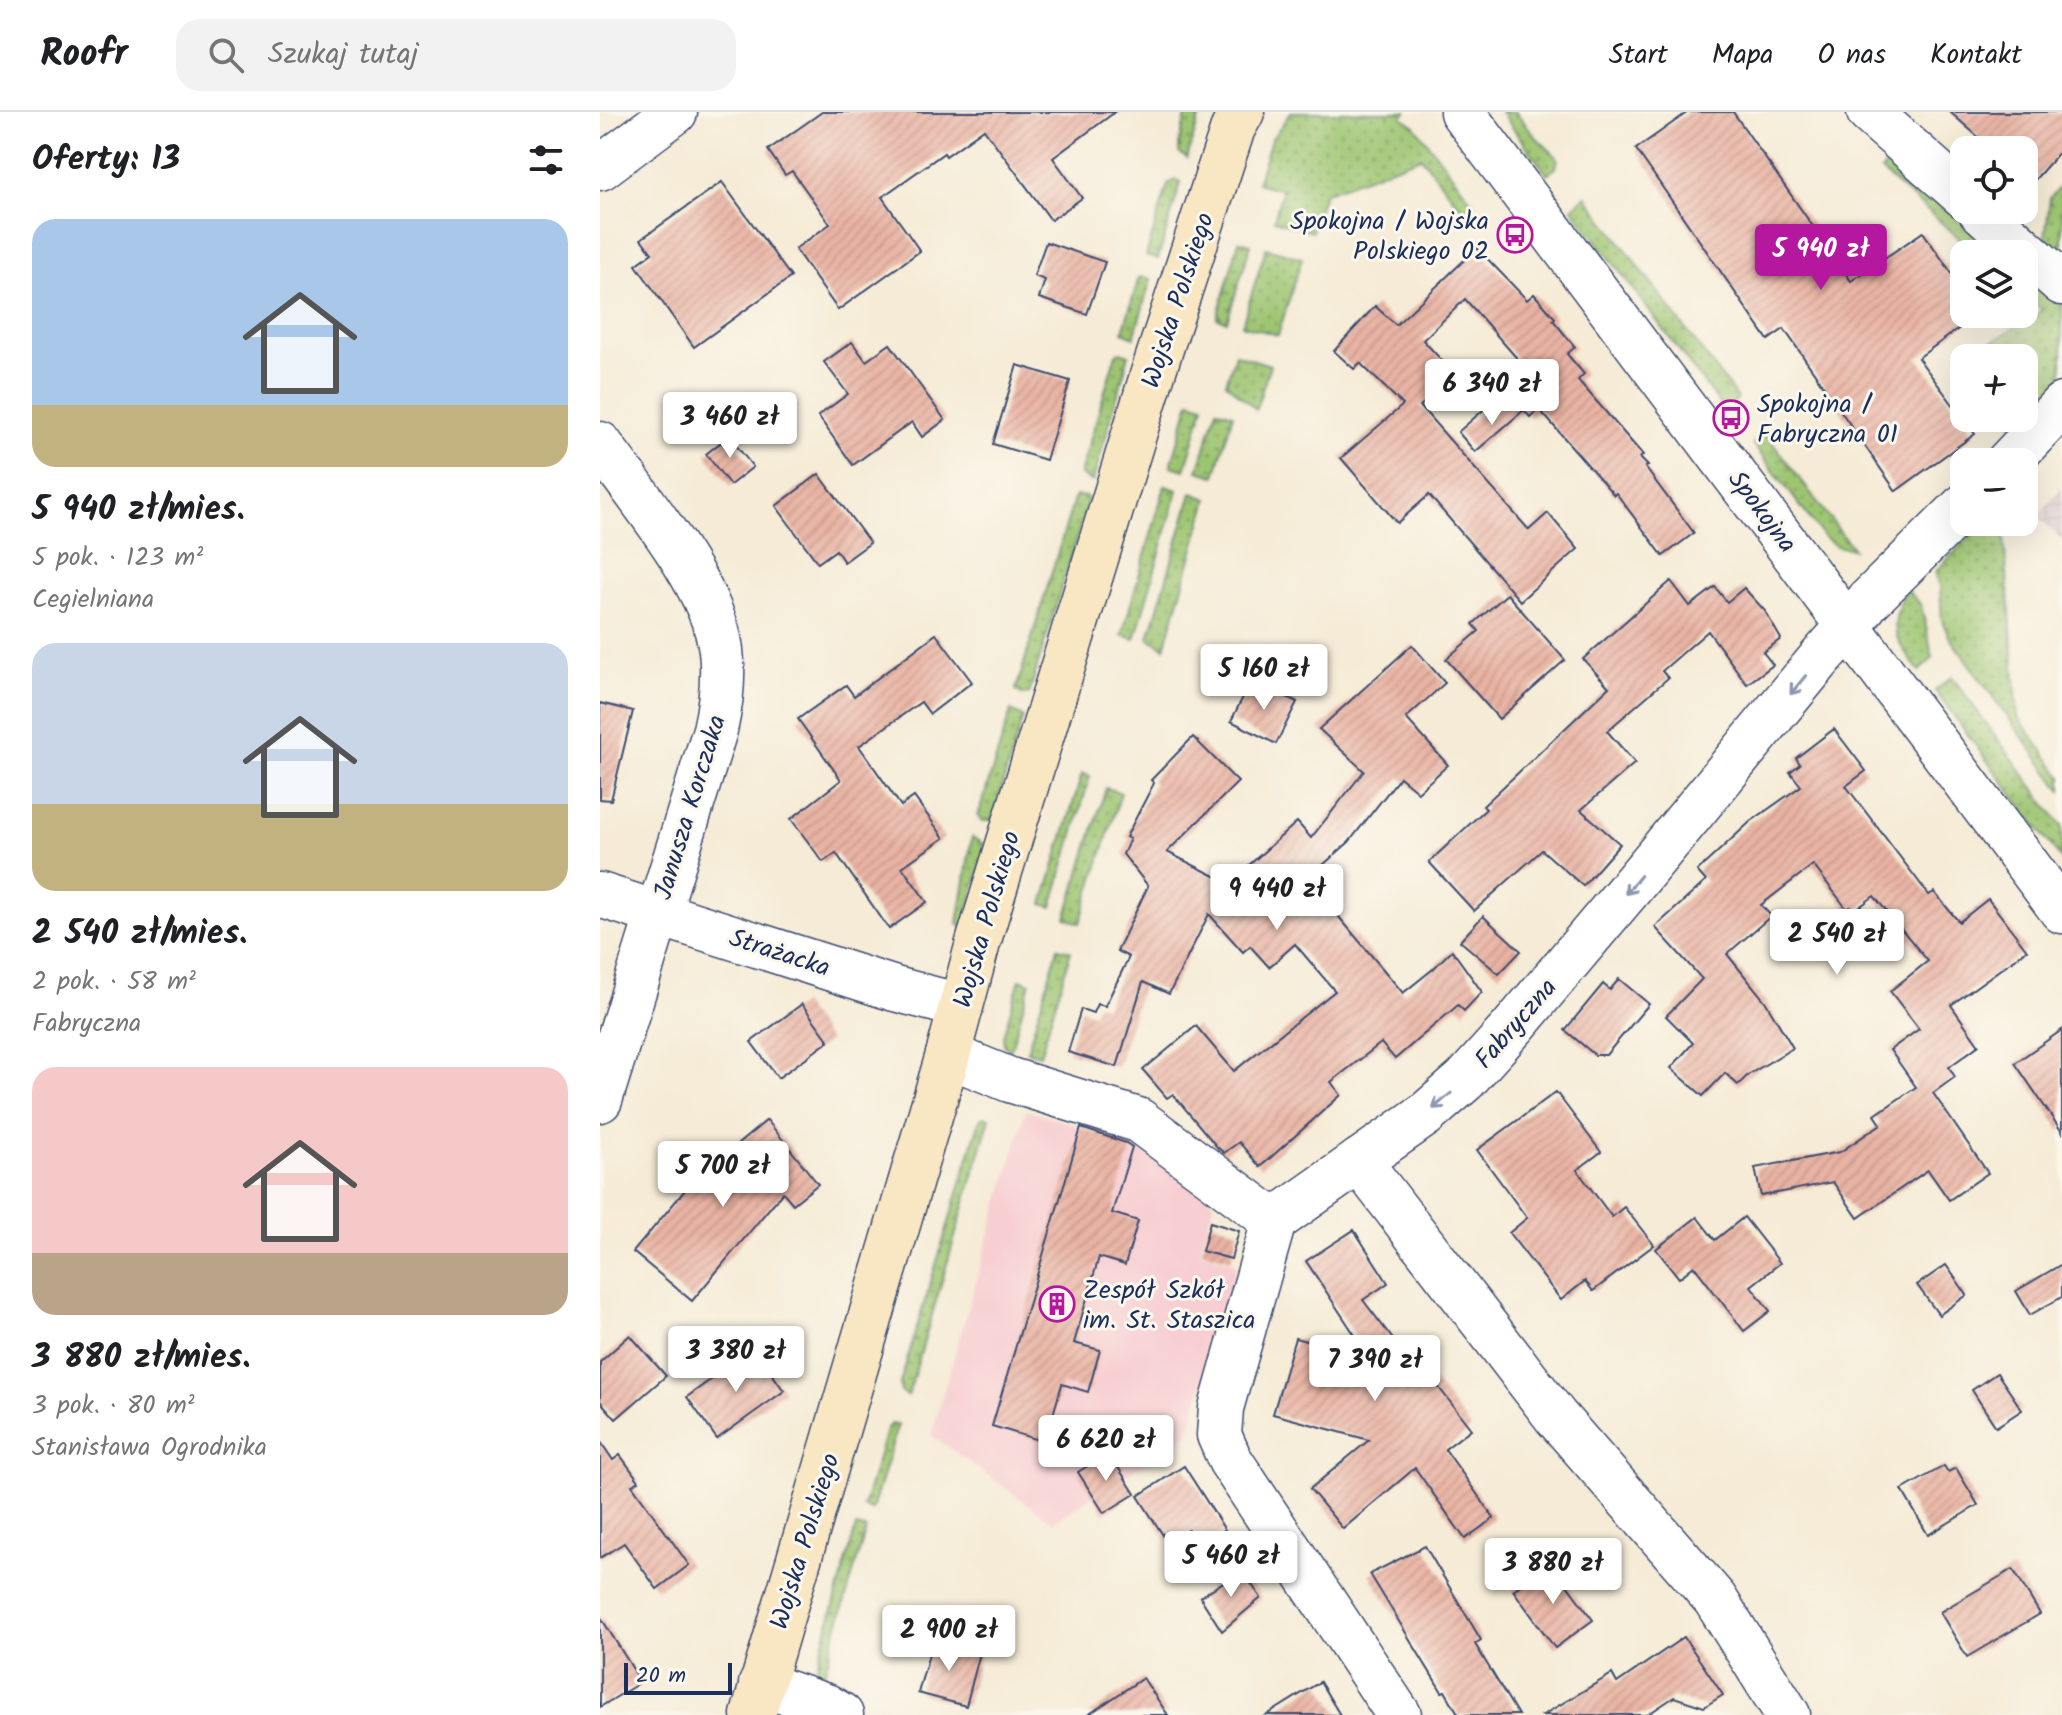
<!DOCTYPE html>
<html lang="pl">
<meta charset="utf-8">
<style>
body{margin:0;font-family:Kalam,sans-serif;background:#f2f2f2;color:#202124;height:100vh;display:flex;flex-direction:column;font-size:30px;white-space:nowrap}
*{box-sizing:border-box;margin:0}
p{font-size:26px;color:#757577}
.icon{flex:none;width:44px;height:44px;fill:none;stroke:currentColor;stroke-width:2;stroke-linecap:round;stroke-linejoin:round}
.map{position:relative;flex:1;overflow:hidden}
.panel{display:flex;flex-direction:column;background:#fff;width:600px}
.panel>*{flex:none}
.fabs{position:absolute;left:1350px;top:24px;display:grid;gap:16px}
.fabs a{display:grid;place-items:center;width:88px;height:88px;border-radius:16px;background:#fff;box-shadow:0 8px 32px #0002;font-size:40px}
.scale{position:absolute;left:24px;bottom:20px;width:108px;box-sizing:border-box;padding-left:8px;border:4px solid #1b2f5e;border-top:0;font-size:22px;line-height:28px;white-space:nowrap;color:#1b2f5e;-webkit-text-stroke:6px #fbf7ec;paint-order:stroke}
.price{position:absolute;translate:-50% -68px;padding:0 18px;border-radius:8px;background:#fff;color:#222;font-size:26px;line-height:52px;filter:drop-shadow(0 2px 4px #0008)}
.price::after{content:'';position:absolute;left:50%;top:48px;width:24px;height:18px;margin-left:-12px;background:inherit;clip-path:polygon(0 0,100% 0,50% 100%)}
.price.active{background:#b5179e;color:#fff}
ul{padding:0;list-style:none}
li{display:grid;align-content:center;gap:16px;height:424px;padding:0 32px}
li span{display:grid;place-items:center;height:248px;border-radius:24px;color:#555}
li>.icon{margin-inline-start:auto}
span .icon{width:144px;height:144px;fill:#fffc;stroke-width:1}
li b{font-size:34px}
h2{display:flex;justify-content:space-between;align-items:center;height:96px;padding:0 32px;font-size:34px}
header{display:flex;align-items:center;gap:48px;box-sizing:border-box;height:112px;padding:0 40px;background:#fff;border-bottom:2px solid #e0e0e0}
header strong{font-size:38px}
nav{display:flex;gap:44px;margin-inline-start:auto;font-size:28px}
.search{width:560px;height:72px;background:#f2f2f2;display:flex;align-items:center;gap:20px;box-sizing:border-box;padding:0 28px;border-radius:24px;color:#757577;font-size:30px}
main{display:flex;flex:1;min-height:0}
.map>svg:first-child{display:block}
</style>
<header>
<strong>Roofr</strong>
<div class="search"><svg class="icon" aria-label="search" viewBox="0 0 24 24"><circle cx="10" cy="10" r="6"/><path d="M15 15l6 6"/></svg>Szukaj tutaj</div>
<nav><a>Start</a><a>Mapa</a><a>O nas</a><a>Kontakt</a></nav>
</header>
<main>
<section class="panel">
<h2>Oferty: 13<svg class="icon" aria-label="filters" viewBox="0 0 24 24"><path d="M4 7h16M4 17h16"/><circle cx="9" cy="7" r="2"/><circle cx="15" cy="17" r="2"/></svg></h2>
<ul>
<li><span style="background:linear-gradient(#a9c7e8 75%,#c2b280 0)"><svg class="icon" aria-label="home" viewBox="0 0 24 24"><path d="M3 11l9-7 9 7M6 9v11h12V9"/></svg></span><div><b>5 940 zł/mies.</b><p>5 pok. · 123 m²</p><p>Cegielniana</p></div></li>
<li><span style="background:linear-gradient(#c9d6e8 65%,#c2b280 0)"><svg class="icon" aria-label="home" viewBox="0 0 24 24"><path d="M3 11l9-7 9 7M6 9v11h12V9"/></svg></span><div><b>2 540 zł/mies.</b><p>2 pok. · 58 m²</p><p>Fabryczna</p></div></li>
<li><span style="background:linear-gradient(#f6c9c9 75%,#b9a48a 0)"><svg class="icon" aria-label="home" viewBox="0 0 24 24"><path d="M3 11l9-7 9 7M6 9v11h12V9"/></svg></span><div><b>3 880 zł/mies.</b><p>3 pok. · 80 m²</p><p>Stanisława Ogrodnika</p></div></li>
</ul>
</section>
<div class="map">
<svg width="1462" height="1603" viewBox="0 0 1462 1603">
<defs>
<pattern id="industrial-grid" width="8" height="8" patternUnits="userSpaceOnUse" patternTransform="scale(2)"><rect width="8" height="8" fill="#d2bdc6"/><path d="M0 4h8M4 0v8" fill="none" stroke="#aa9aa4"/></pattern>
<pattern id="grass-dots" width="8" height="8" patternUnits="userSpaceOnUse" patternTransform="scale(2)"><rect width="8" height="8" fill="#9dc571"/><path d="M2 2h.1M6 6h.1" fill="none" stroke="#7fa060" stroke-width="1.8" stroke-linecap="round"/></pattern>
<pattern id="building-hatch" width="6" height="6" patternUnits="userSpaceOnUse" patternTransform="scale(2)"><rect width="6" height="6" fill="#e9b3a3"/><path d="M-1 1l2-2M0 6l6-6M5 7l2-2" fill="none" stroke="#c79a8f"/></pattern>
</defs>
<rect width="100%" height="100%" fill="#fbf7ec"/>
<filter id="ink" filterUnits="userSpaceOnUse"><feTurbulence type="fractalNoise" baseFrequency=".0125" numOctaves="2"/><feDisplacementMap in="SourceGraphic" scale="16" xChannelSelector="R" yChannelSelector="G"/><feConvolveMatrix kernelMatrix="1 2 1 2 8 2 1 2 1" color-interpolation-filters="sRGB"/></filter>
<filter id="wash" filterUnits="userSpaceOnUse"><feTurbulence type="fractalNoise" baseFrequency=".006" numOctaves="4" result="noise"/><feDisplacementMap in="SourceGraphic" scale="32" xChannelSelector="R" yChannelSelector="G"/><feGaussianBlur stdDeviation="1.8" result="paint"/><feColorMatrix in="noise" values="0 0 0 0 0 0 0 0 0 0 0 0 0 0 0 0 0 1.4 0 .05"/><feComposite in="paint" operator="in"/></filter>
<g filter="url(#wash)">
<rect width="100%" height="100%" fill="#f5ebd6"/>
<path fill="#f7cfd2" d="M 426,998 L 535,1031 L 614,1090 L 600,1140 L 633,1150 L 637,1154 L 588,1323 L 453,1410 L 331,1323 Z"/>
<path fill="url(#industrial-grid)" d="M 1462,376 L 1462,428 L 1437,404 Z"/>
<g fill="url(#grass-dots)" stroke="#5c7a68" stroke-width="2">
<path d="M 587,0 L 601,0 L 587,46 L 579,41 L 579,32 Z"/>
<path d="M 691,0 L 806,0 L 802,5 L 815,14 L 874,92 L 864,100 L 821,45 L 724,81 L 712,120 L 674,108 L 682,78 L 657,71 L 671,28 Z"/>
<path d="M 901,0 L 916,0 L 935,24 L 958,46 L 956,56 L 947,62 Z"/>
<path d="M 1294,46 L 1406,142 L 1378,142 L 1281,59 Z"/>
<path d="M 575,68 L 581,70 L 558,147 L 546,144 L 568,72 Z"/>
<path d="M 1462,71 L 1462,148 L 1444,133 L 1450,86 Z"/>
<path d="M 986,84 L 1138,287 L 1124,298 L 972,96 Z"/>
<path d="M 639,129 L 651,132 L 627,209 L 617,206 Z"/>
<path d="M 666,136 L 702,146 L 678,223 L 642,213 Z"/>
<path d="M 1424,158 L 1462,191 L 1462,269 L 1417,316 L 1404,306 L 1424,306 L 1424,246 L 1367,246 L 1442,198 L 1424,181 Z"/>
<path d="M 539,165 L 551,167 L 534,225 L 523,220 Z"/>
<path d="M 519,240 L 529,243 L 493,369 L 490,369 L 480,362 L 516,242 Z"/>
<path d="M 635,242 L 670,253 L 656,297 L 626,271 Z"/>
<path d="M 590,289 L 604,293 L 585,358 L 571,354 Z"/>
<path d="M 617,297 L 633,302 L 615,364 L 598,359 Z"/>
<path d="M 1166,322 L 1253,437 L 1236,434 L 1223,424 L 1153,332 Z"/>
<path d="M 565,374 L 578,378 L 535,527 L 522,523 Z"/>
<path d="M 592,381 L 608,387 L 565,536 L 549,526 Z"/>
<path d="M 475,384 L 486,385 L 488,388 L 429,582 L 423,583 L 416,578 Z"/>
<path d="M 1384,410 L 1403,410 L 1418,605 L 1462,665 L 1462,679 L 1350,526 L 1342,509 L 1340,474 L 1335,460 Z"/>
<path d="M 1306,477 L 1321,493 L 1333,546 L 1319,559 C 1293,525 1288,517 1306,477 Z"/>
<path d="M 1352,565 L 1462,714 L 1462,748 L 1335,579 Z"/>
<path d="M 411,599 L 423,605 L 392,708 L 383,709 L 378,704 Z"/>
<path d="M 482,662 L 490,664 L 452,795 L 443,792 Z"/>
<path d="M 506,676 L 521,681 L 480,811 L 466,806 Z"/>
<path d="M 372,725 L 384,732 L 385,738 L 363,817 L 358,811 Z"/>
<path d="M 458,836 L 471,839 L 440,943 L 427,939 Z"/>
<path d="M 420,867 L 430,871 L 410,940 L 404,933 L 403,924 Z"/>
<path d="M 384,1005 L 390,1006 L 308,1284 L 301,1280 L 300,1271 L 380,1008 Z"/>
<path d="M 291,1312 L 298,1313 L 272,1398 L 263,1395 L 287,1316 Z"/>
<path d="M 256,1415 L 266,1417 L 221,1572 L 215,1561 Z"/>
</g>
<g id="blocks">
<g fill="url(#building-hatch)">
<path d="M 222,0 L 515,0 L 453,46 L 482,86 L 451,108 L 384,17 L 346,44 L 344,41 L 282,85 L 320,139 L 238,198 L 195,137 L 230,112 L 192,59 L 185,63 L 168,38 Z"/>
<path d="M 1088,0 L 1133,0 L 1251,169 L 1323,120 L 1364,179 L 1364,213 L 1318,246 L 1375,322 L 1296,379 L 1184,217 L 1168,228 L 1036,37 Z"/>
<path d="M 1350,0 L 1462,0 L 1462,37 L 1424,80 L 1424,38 L 1393,38 Z"/>
<path d="M 122,70 L 191,165 L 94,235 L 36,153 L 52,141 L 41,127 Z"/>
<path d="M 446,130 L 505,150 L 487,202 L 439,186 L 445,168 L 434,164 Z"/>
<path d="M 877,136 L 927,188 L 934,182 L 955,206 L 953,208 L 975,235 L 967,242 L 984,262 L 978,268 L 1043,343 L 1040,346 L 1048,354 L 1045,355 L 1094,421 L 1063,444 L 1016,381 L 1014,383 L 939,297 L 930,305 L 924,298 L 875,340 L 858,320 L 928,259 L 865,187 L 823,228 L 855,263 L 820,294 L 929,418 L 948,401 L 978,437 L 920,489 L 829,383 L 797,411 L 741,346 L 803,293 L 760,251 L 754,257 L 734,239 L 775,194 L 796,213 Z"/>
<path d="M 252,230 L 266,249 L 290,232 L 345,308 L 322,325 L 312,310 L 253,353 L 218,304 L 248,282 L 224,250 Z"/>
<path d="M 417,253 L 470,269 L 446,348 L 393,332 Z"/>
<path d="M 129,324 L 153,355 L 130,373 L 106,342 Z"/>
<path d="M 219,362 L 270,431 L 244,450 L 236,438 L 218,451 L 176,394 Z"/>
<path d="M 1071,469 L 1090,494 L 1115,475 L 1127,490 L 1144,476 L 1165,499 L 1181,527 L 1163,540 L 1173,553 L 1147,572 L 1108,519 L 1062,559 L 1068,566 L 1007,619 L 1035,651 L 981,698 L 1020,732 L 983,774 L 942,738 L 874,799 L 829,750 L 886,697 L 883,694 L 1009,575 L 983,547 Z"/>
<path d="M 907,482 L 965,548 L 899,607 L 846,547 L 879,519 L 873,512 Z"/>
<path d="M 336,522 L 372,570 L 330,602 L 321,590 L 259,634 L 301,694 L 314,685 L 344,726 L 302,755 L 327,790 L 289,817 L 236,741 L 223,750 L 191,707 L 241,668 L 198,607 L 246,573 L 254,584 Z"/>
<path d="M 812,533 L 845,571 L 806,606 L 848,653 L 818,680 L 800,665 L 749,730 L 707,767 L 803,881 L 833,857 L 852,838 L 882,880 L 864,899 L 858,893 L 795,947 L 781,931 L 731,970 L 741,983 L 660,1055 L 639,1030 L 624,1041 L 617,1035 L 573,982 L 567,986 L 543,958 L 596,914 L 634,959 L 735,879 L 695,832 L 669,855 L 650,834 L 643,840 L 609,802 L 569,882 L 543,870 L 517,955 L 468,940 L 481,897 L 493,901 L 497,892 L 505,894 L 529,845 L 517,839 L 548,774 L 523,742 L 530,727 L 526,725 L 554,671 L 551,668 L 593,625 L 638,670 L 567,740 L 629,771 L 697,710 L 711,726 L 764,659 L 719,617 Z"/>
<path d="M 652,567 L 697,590 L 676,632 L 631,609 Z"/>
<path d="M 0,591 L 33,599 L 11,688 L 0,687 Z"/>
<path d="M 1234,617 L 1266,659 L 1246,674 L 1329,783 L 1334,780 L 1359,810 L 1388,787 L 1427,838 L 1351,893 L 1379,933 L 1349,955 L 1355,965 L 1333,981 L 1388,1061 L 1349,1088 L 1328,1058 L 1258,1106 L 1233,1070 L 1161,1084 L 1155,1056 L 1240,1040 L 1281,1012 L 1275,1003 L 1316,975 L 1290,938 L 1319,917 L 1290,879 L 1328,849 L 1274,784 L 1254,799 L 1251,795 L 1247,797 L 1213,753 L 1161,793 L 1171,804 L 1127,842 L 1165,889 L 1193,936 L 1148,963 L 1138,973 L 1125,961 L 1103,984 L 1071,956 L 1093,931 L 1066,904 L 1102,867 L 1055,815 L 1106,769 L 1097,759 L 1150,710 L 1201,674 L 1190,660 L 1200,652 L 1196,646 Z"/>
<path d="M 883,804 L 921,839 L 899,862 L 860,829 Z"/>
<path d="M 1019,867 L 1049,892 L 1006,943 L 995,943 L 965,918 L 1003,872 L 1010,878 Z"/>
<path d="M 202,892 L 229,929 L 178,966 L 151,930 Z"/>
<path d="M 1462,918 L 1462,1020 L 1415,951 Z"/>
<path d="M 956,980 L 1001,1040 L 977,1058 L 1012,1105 L 1024,1095 L 1054,1133 L 993,1179 L 985,1169 L 961,1188 L 909,1121 L 927,1106 L 877,1038 Z"/>
<path d="M 167,1008 L 218,1072 L 193,1092 L 183,1080 L 92,1189 L 33,1140 L 111,1047 L 115,1051 Z"/>
<path d="M 481,1016 L 526,1031 L 532,1035 L 512,1101 L 538,1109 L 525,1153 L 499,1145 L 474,1231 L 500,1238 L 488,1280 L 462,1272 L 445,1330 L 392,1314 Z"/>
<path d="M 1097,1105 L 1115,1128 L 1144,1105 L 1180,1151 L 1151,1174 L 1170,1199 L 1144,1219 L 1094,1154 L 1079,1166 L 1056,1137 Z"/>
<path d="M 610,1110 L 639,1119 L 631,1147 L 602,1139 Z"/>
<path d="M 754,1118 L 788,1171 L 763,1188 L 818,1260 L 823,1255 L 871,1317 L 845,1337 L 894,1406 L 865,1427 L 815,1356 L 743,1417 L 710,1377 L 769,1328 L 673,1302 L 695,1226 L 770,1246 L 706,1149 Z"/>
<path d="M 1462,1152 L 1462,1185 L 1430,1203 L 1416,1179 Z"/>
<path d="M 1346,1153 L 1367,1183 L 1339,1203 L 1317,1173 Z"/>
<path d="M 30,1223 L 66,1264 L 16,1307 L 0,1289 L 0,1250 Z"/>
<path d="M 154,1236 L 184,1279 L 117,1327 L 87,1285 Z"/>
<path d="M 1397,1261 L 1422,1298 L 1396,1315 L 1372,1278 Z"/>
<path d="M 0,1329 L 13,1348 L 20,1343 L 39,1369 L 32,1373 L 89,1453 L 57,1477 L 24,1431 L 0,1446 Z"/>
<path d="M 509,1341 L 535,1382 L 504,1401 L 478,1360 Z"/>
<path d="M 584,1354 L 625,1418 L 599,1434 L 588,1418 L 568,1431 L 538,1384 Z"/>
<path d="M 1344,1354 L 1348,1360 L 1356,1356 L 1378,1393 L 1328,1423 L 1302,1378 Z"/>
<path d="M 825,1434 L 881,1528 L 875,1532 L 918,1603 L 859,1603 L 845,1579 L 842,1580 L 770,1462 Z"/>
<path d="M 952,1453 L 993,1508 L 955,1536 L 913,1478 Z"/>
<path d="M 1413,1457 L 1440,1502 L 1367,1545 L 1340,1500 Z"/>
<path d="M 642,1458 L 661,1486 L 622,1519 L 600,1485 Z"/>
<path d="M 0,1504 L 41,1570 L 0,1595 Z"/>
<path d="M 1084,1525 L 1123,1583 L 1104,1595 L 1074,1585 L 1047,1603 L 943,1603 L 1012,1562 L 1017,1571 Z"/>
<path d="M 333,1528 L 380,1541 L 366,1594 L 318,1581 Z"/>
<path d="M 543,1566 L 568,1603 L 488,1603 Z"/>
<path d="M 720,1570 L 740,1603 L 667,1603 Z"/>
</g>
</g>
</g>
<g filter="url(#ink)">
<use href="#blocks" fill-opacity="0" stroke="#3c4b70" stroke-width="2"/>
<g fill="none" stroke-linecap="round" stroke-linejoin="round">
<defs>
<g id="minor">
<path d="M 1269,0 L 1364,84"/>
<path d="M 0,56 L 75,0"/>
<path d="M 1380,98 L 1462,171"/>
<path d="M 0,332 C 39,386 113,473 121,538 C 124,565 121,592 115,618 L 0,988"/>
<path d="M 1408,350 L 1462,293"/>
<path d="M 0,783 L 295,877 L 360,894"/>
<path d="M 348,943 L 410,968 L 538,1008 L 674,1109 L 826,1002 L 865,968 L 913,915 L 1032,774 L 1223,543 L 1249,514 L 1268,489 L 1364,394"/>
<path d="M 759,1049 L 956,1305 L 1115,1487 L 1188,1603"/>
<path d="M 674,1109 L 621,1296 L 619,1323 L 630,1348 L 799,1603"/>
<path d="M 161,1572 L 226,1594 L 241,1603"/>
</g>
<path id="tertiary" d="M 862,0 L 1462,799"/>
<path id="secondary" d="M 153,1603 L 348,943 L 378,831 L 552,264 L 633,16 L 642,0"/>
</defs>
<use href="#minor" stroke="#3c4b70" stroke-width="47"/>
<use href="#tertiary" stroke="#3c4b70" stroke-width="47"/>
<use href="#secondary" stroke="#3c4b70" stroke-width="47"/>
<use href="#minor" stroke="#fff" stroke-width="44"/>
<use href="#tertiary" stroke="#fff" stroke-width="44"/>
<use href="#secondary" stroke="#f9e7c3" stroke-width="44"/>
</g>
<defs><path id="oneway-shaft" d="M-6 0H5M1.5-3L5.5 0L1.5 3" fill="none" stroke-width="1.6" stroke-linecap="round" stroke-linejoin="round" transform="scale(2)"/></defs>
<g stroke="#8d97ae">
<use href="#oneway-shaft" transform="translate(1198 573) rotate(129)"/>
<use href="#oneway-shaft" transform="translate(1033 773) rotate(130)"/>
<use href="#oneway-shaft" transform="translate(842 989) rotate(139)"/>
</g>
</g>
<defs>
<symbol id="bus-ring" viewBox="-11 -11 22 22"><circle r="9.5" fill="#fbf7ec" stroke="#b5179e" stroke-width="1.5"/><path d="M-5-6H5V4H4V6H2V4H-2V6H-4V4H-5ZM-3.5-4V0h7V-4ZM-3.5 1.2v1.5H-2V1.2ZM2 1.2v1.5H3.5V1.2Z" fill="#b5179e"/></symbol>
<symbol id="building-ring" viewBox="-11 -11 22 22"><circle r="9.5" fill="#fbf7ec" stroke="#b5179e" stroke-width="1.5"/><path d="M-4-6H4V6H1V3H-1V6H-4ZM-2.5-4.3h1.7v1.8h-1.7ZM.8-4.3h1.7v1.8H.8ZM-2.5-1h1.7V.8h-1.7ZM.8-1h1.7V.8H.8Z" fill="#b5179e"/></symbol>
</defs>
<g fill-rule="evenodd">
<use href="#bus-ring" x="895" y="103" width="40" height="40"/>
<use href="#bus-ring" x="1111" y="286" width="40" height="40"/>
<use href="#building-ring" x="437" y="1172" width="40" height="40"/>
</g>
<g text-anchor="middle" stroke-width="6" stroke-linejoin="round" paint-order="stroke">
<g font-size="26" fill="#1b2f5e" stroke="#fbf7ec" text-anchor="start">
<text x="889" y="117" text-anchor="end">Spokojna / Wojska<tspan x="889" dy="30">Polskiego 02</tspan></text>
<text x="1157" y="300">Spokojna /<tspan x="1157" dy="30">Fabryczna 01</tspan></text>
<text x="483" y="1186">Zespół Szkół<tspan x="483" dy="30">im. St. Staszica</tspan></text>
</g>
<g font-size="26" fill="#1b2f5e" stroke="#fbf7ec">
<text transform="translate(577 188) rotate(-72)" y="9">Wojska Polskiego</text>
<text transform="translate(1163 399) rotate(53)" y="9">Spokojna</text>
<text transform="translate(89 695) rotate(-73)" y="9">Janusza Korczaka</text>
<text transform="translate(386 807) rotate(-74)" y="9">Wojska Polskiego</text>
<text transform="translate(180 840) rotate(18)" y="9">Strażacka</text>
<text transform="translate(915 911) rotate(-49)" y="9">Fabryczna</text>
<text transform="translate(204 1429) rotate(-73)" y="9">Wojska Polskiego</text>
</g>
</g>
</svg>
<div class="fabs">
<a><svg class="icon" aria-label="locate" viewBox="0 0 24 24"><circle cx="12" cy="12" r="6"/><path d="M12 2v4M12 18v4M2 12h4M18 12h4"/></svg></a>
<a><svg class="icon" aria-label="layers" viewBox="0 0 24 24"><path d="M12 4l9 5-9 5-9-5zM3 14l9 5 9-5"/></svg></a>
<a>+</a>
<a>−</a>
</div>
<div class="scale">20 m</div>
<b class="price active" style="left:1221px;top:180px">5 940 zł</b>
<b class="price" style="left:892px;top:315px">6 340 zł</b>
<b class="price" style="left:130px;top:348px">3 460 zł</b>
<b class="price" style="left:664px;top:600px">5 160 zł</b>
<b class="price" style="left:677px;top:820px">9 440 zł</b>
<b class="price" style="left:1237px;top:865px">2 540 zł</b>
<b class="price" style="left:123px;top:1097px">5 700 zł</b>
<b class="price" style="left:136px;top:1282px">3 380 zł</b>
<b class="price" style="left:775px;top:1291px">7 390 zł</b>
<b class="price" style="left:506px;top:1371px">6 620 zł</b>
<b class="price" style="left:631px;top:1487px">5 460 zł</b>
<b class="price" style="left:953px;top:1494px">3 880 zł</b>
<b class="price" style="left:349px;top:1561px">2 900 zł</b>
</div>
</main>
